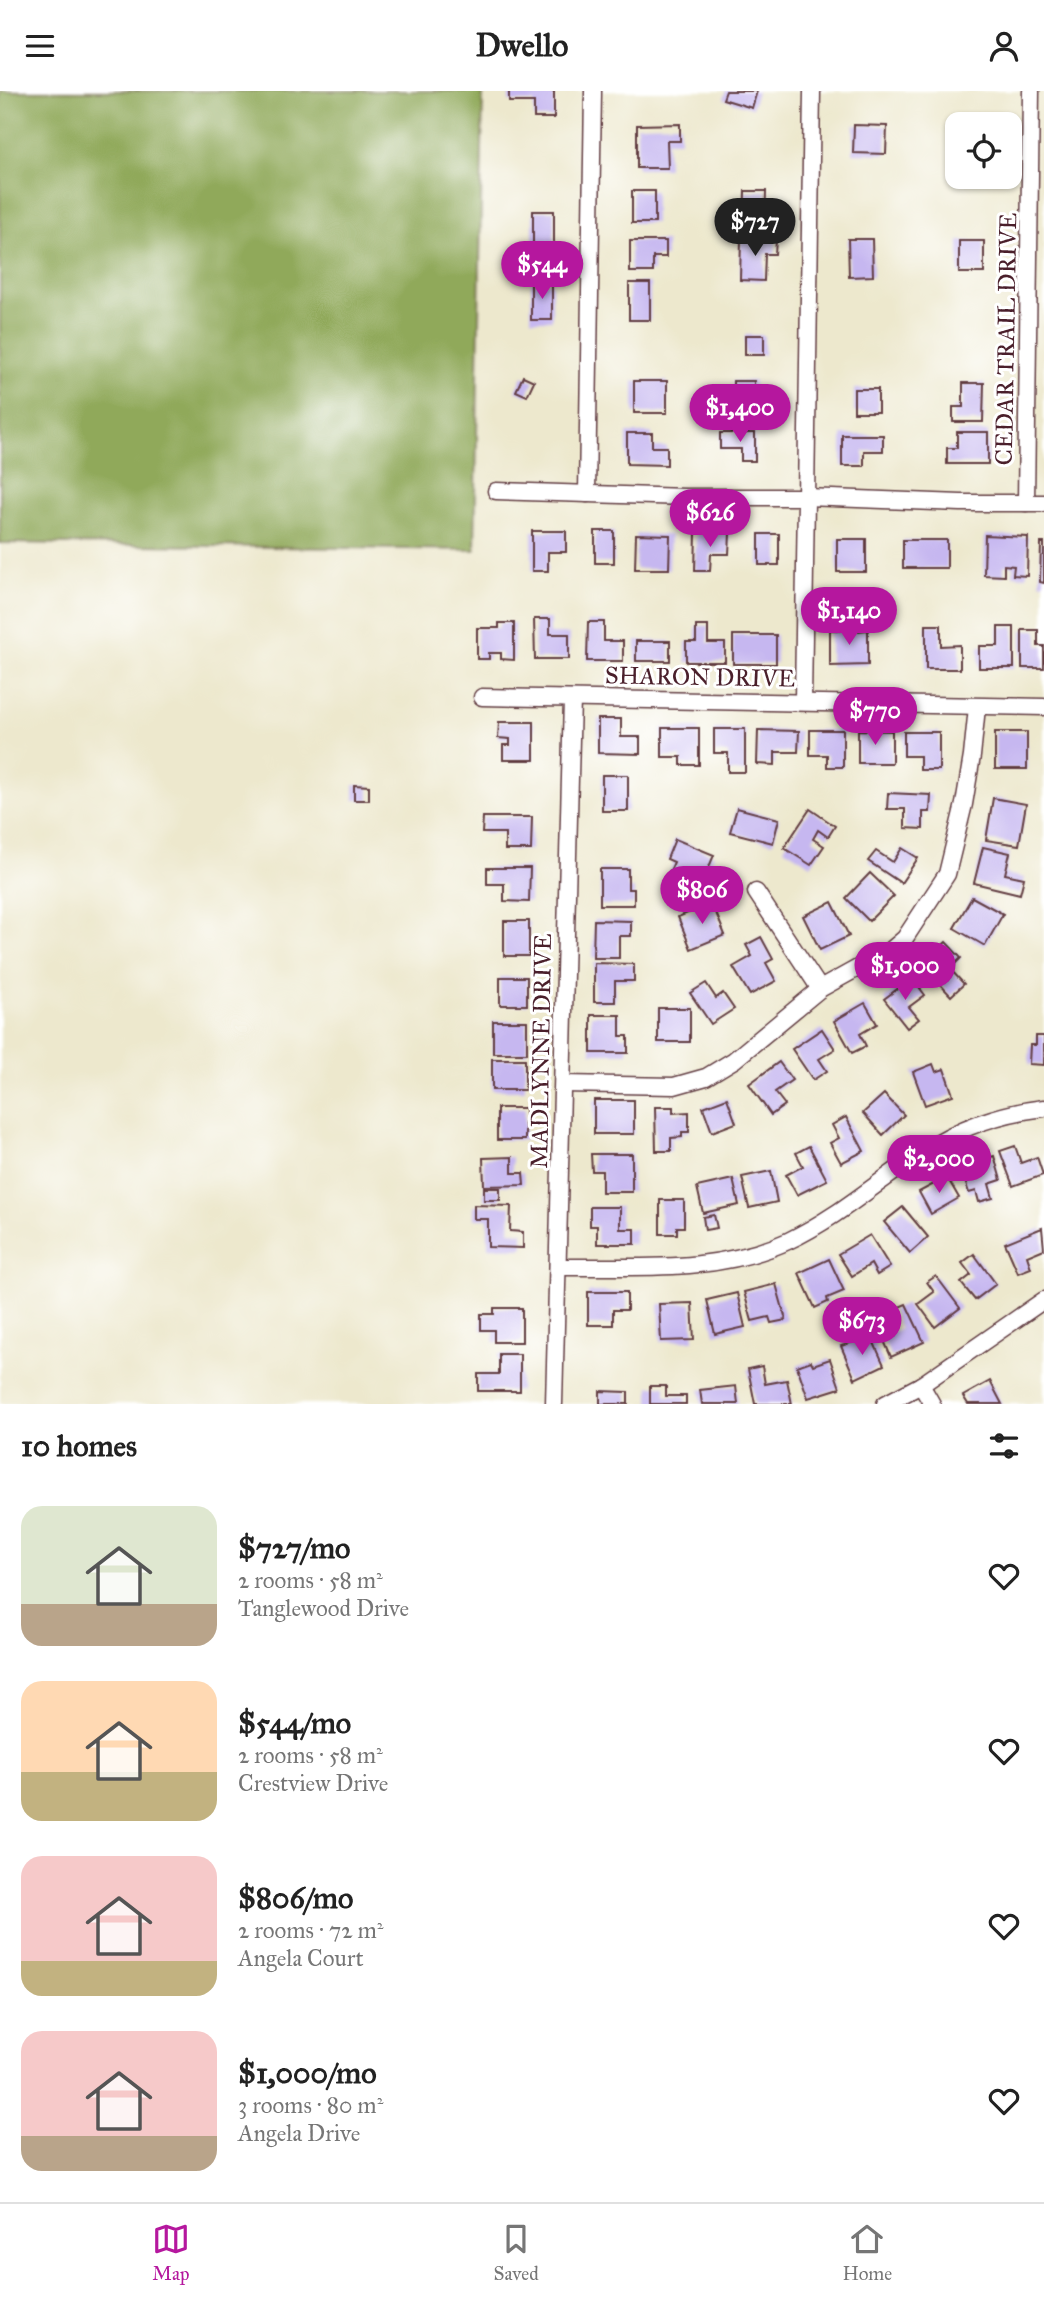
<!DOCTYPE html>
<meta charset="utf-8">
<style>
body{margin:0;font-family:"IM FELL Great Primer",serif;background:#f6f6f6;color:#222;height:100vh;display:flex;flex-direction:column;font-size:26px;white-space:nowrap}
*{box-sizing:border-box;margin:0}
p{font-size:23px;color:#767676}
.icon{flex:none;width:38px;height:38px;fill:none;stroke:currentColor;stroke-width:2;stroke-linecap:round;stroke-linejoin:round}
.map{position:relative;height:1313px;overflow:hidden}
.details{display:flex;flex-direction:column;background:#fff;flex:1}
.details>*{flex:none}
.fabs{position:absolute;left:945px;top:21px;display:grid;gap:14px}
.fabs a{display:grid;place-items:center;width:77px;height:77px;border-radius:14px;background:#fff;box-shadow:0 2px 5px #0004;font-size:35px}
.price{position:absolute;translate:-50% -60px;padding:0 16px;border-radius:24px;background:#b5179e;color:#fff;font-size:23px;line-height:46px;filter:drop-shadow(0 2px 4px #0008)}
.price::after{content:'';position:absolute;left:50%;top:42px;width:21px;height:16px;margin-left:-10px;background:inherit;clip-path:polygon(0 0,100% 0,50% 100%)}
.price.on{background:#222;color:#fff}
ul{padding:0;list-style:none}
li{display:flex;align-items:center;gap:21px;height:175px;padding:0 21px}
li span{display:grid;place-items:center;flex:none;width:196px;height:140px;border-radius:21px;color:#555}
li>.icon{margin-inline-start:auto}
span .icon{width:84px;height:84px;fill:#fffc;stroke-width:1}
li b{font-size:30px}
h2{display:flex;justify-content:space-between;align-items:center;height:84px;padding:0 21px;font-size:30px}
header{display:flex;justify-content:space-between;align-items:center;height:91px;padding:0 21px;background:#fff;font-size:32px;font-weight:700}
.tab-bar{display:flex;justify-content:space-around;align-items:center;height:98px;border-top:2px solid #e0e0e0;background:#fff;font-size:19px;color:#767676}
.tab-bar a{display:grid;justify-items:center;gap:4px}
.tab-bar .on{color:#b5179e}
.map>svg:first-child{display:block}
</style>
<header><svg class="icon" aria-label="menu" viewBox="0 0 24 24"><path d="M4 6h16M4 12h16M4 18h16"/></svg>Dwello<svg class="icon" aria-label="person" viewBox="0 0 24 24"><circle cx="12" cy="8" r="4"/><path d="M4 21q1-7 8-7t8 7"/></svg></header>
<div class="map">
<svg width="1044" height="1313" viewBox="0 0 1044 1313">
<rect width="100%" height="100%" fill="#fff"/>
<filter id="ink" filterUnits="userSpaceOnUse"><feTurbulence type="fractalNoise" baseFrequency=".0143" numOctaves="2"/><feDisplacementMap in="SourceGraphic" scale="14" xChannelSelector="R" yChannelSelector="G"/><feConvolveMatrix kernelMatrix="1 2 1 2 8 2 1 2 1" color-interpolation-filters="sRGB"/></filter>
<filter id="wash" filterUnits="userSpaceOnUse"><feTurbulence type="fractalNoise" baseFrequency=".00686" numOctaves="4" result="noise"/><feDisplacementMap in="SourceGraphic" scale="28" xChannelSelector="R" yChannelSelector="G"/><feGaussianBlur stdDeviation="1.57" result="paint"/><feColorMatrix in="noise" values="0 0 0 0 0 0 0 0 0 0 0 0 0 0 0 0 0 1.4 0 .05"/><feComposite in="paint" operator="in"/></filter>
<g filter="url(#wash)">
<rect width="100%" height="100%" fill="#ede8cd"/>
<path fill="#90a95a" stroke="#6d6442" stroke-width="2" d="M 0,0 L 483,0 L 475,459 L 0,452 Z"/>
<g id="blocks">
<g fill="#c6b7f0">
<path d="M 509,0 L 554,0 L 554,27 L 534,27 L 534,11 L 509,11 Z"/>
<path d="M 726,0 L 757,0 L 752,17 L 723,8 Z"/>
<path d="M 680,33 L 680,50 L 667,50 L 668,77 L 637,77 L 637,34 Z"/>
<path d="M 854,34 L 887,35 L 886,63 L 853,62 Z"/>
<rect x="632" y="100" width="23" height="32"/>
<path d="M 745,100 L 766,100 L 765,135 L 744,135 Z"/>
<rect x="533" y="120" width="21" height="45"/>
<path d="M 741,148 L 776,149 L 775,163 L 765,163 L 764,190 L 740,189 Z"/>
<path d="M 848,148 L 872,148 L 873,185 L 849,186 Z"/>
<path d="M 630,150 L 666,150 L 666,166 L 653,166 L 653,181 L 630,181 Z"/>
<rect x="959" y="150" width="25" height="32"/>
<rect x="531" y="192" width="21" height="37"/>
<rect x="629" y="192" width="21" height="37"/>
<rect x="745" y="244" width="19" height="20"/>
<path d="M 523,285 L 534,290 L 527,305 L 516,300 Z"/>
<rect x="634" y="290" width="33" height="32"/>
<path d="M 733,290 L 754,290 L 754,330 L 725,330 L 725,298 L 733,298 Z"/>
<path d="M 963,292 L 984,292 L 983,331 L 953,331 L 953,316 L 963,316 Z"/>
<rect x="854" y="298" width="24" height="23"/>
<path d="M 957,341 L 988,341 L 988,373 L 947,373 L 947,357 L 957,357 Z"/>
<path d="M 627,342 L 652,342 L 652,356 L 667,356 L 667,374 L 627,373 Z"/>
<path d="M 720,342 L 755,342 L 755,370 L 741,370 L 741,358 L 720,358 Z"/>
<path d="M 842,344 L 883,344 L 883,360 L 864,360 L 864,375 L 842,375 Z"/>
<path d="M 532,440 L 566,440 L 566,461 L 548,461 L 548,480 L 532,480 Z"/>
<rect x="595" y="440" width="19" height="32"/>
<path d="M 696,442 L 730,442 L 729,463 L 711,463 L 710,480 L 695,480 Z"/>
<path d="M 636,443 L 670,444 L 669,478 L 635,478 Z"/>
<rect x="759" y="443" width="20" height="31"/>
<path d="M 985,444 L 1028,446 L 1027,485 L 1013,484 L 1014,475 L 1004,474 L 1004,485 L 984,484 Z"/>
<rect x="837" y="448" width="29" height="33"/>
<rect x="903" y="449" width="44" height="28"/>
<path d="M 1041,452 L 1044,452 L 1044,492 L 1040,491 Z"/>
<path d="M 534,528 L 550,528 L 550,543 L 569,543 L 569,568 L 535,568 Z"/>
<path d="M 588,531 L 604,531 L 604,550 L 623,550 L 623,570 L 587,570 Z"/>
<path d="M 499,532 L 514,532 L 514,569 L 501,568 L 501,562 L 489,562 L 489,568 L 477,568 L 477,537 L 499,537 Z"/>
<path d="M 849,533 L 859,533 L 859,540 L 868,539 L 868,574 L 830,575 L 830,539 L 849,539 Z"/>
<path d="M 926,534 L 941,534 L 941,555 L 960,554 L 960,578 L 926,578 Z"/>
<path d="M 696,535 L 708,535 L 708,552 L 725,552 L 725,571 L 686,571 L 686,551 L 696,551 Z"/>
<path d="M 998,536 L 1014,536 L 1014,577 L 979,577 L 979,555 L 998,555 Z"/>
<path d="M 1022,539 L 1038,539 L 1038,555 L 1044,555 L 1044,577 L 1022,577 Z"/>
<rect x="733" y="544" width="43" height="29"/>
<rect x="636" y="550" width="34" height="20"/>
<path d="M 598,628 L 621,628 L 621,646 L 640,646 L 640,663 L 598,662 Z"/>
<path d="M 499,631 L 534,631 L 534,669 L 503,669 L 503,654 L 510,654 L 510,648 L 498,647 Z"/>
<path d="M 662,637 L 699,637 L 699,674 L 681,674 L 681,666 L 662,666 Z"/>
<path d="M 714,638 L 745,638 L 745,681 L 728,681 L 728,662 L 714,662 Z"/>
<path d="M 758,639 L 799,640 L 798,661 L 775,661 L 775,674 L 757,673 Z"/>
<path d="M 810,639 L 843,639 L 843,676 L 827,676 L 827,664 L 810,664 Z"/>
<path d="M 858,639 L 892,640 L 892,672 L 858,672 Z"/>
<path d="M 904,641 L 939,641 L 939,679 L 920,679 L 920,665 L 904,665 Z"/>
<rect x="995" y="641" width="32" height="37"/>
<rect x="602" y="684" width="26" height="36"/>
<path d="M 354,694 L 369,695 L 369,709 L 354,709 Z"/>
<path d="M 888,702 L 931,704 L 930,721 L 923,721 L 923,738 L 905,737 L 905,718 L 887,718 Z"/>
<path d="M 993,707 L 1026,713 L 1019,754 L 986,749 Z"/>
<path d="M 737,717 L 779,728 L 773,752 L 730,741 Z"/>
<path d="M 810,718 L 835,735 L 828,746 L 818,739 L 813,748 L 824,755 L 811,774 L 784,757 Z"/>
<path d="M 483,726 L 532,726 L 531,759 L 505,759 L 505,742 L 482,742 Z"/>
<path d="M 675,748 L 714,764 L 702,793 L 670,780 L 674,771 L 667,768 Z"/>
<path d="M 983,756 L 1010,762 L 1005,783 L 1024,787 L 1020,803 L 974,792 Z"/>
<path d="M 902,757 L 918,767 L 901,792 L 868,770 L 876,760 L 893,771 Z"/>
<path d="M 487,777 L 530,777 L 529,811 L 504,810 L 504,793 L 487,793 Z"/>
<path d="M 600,778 L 628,778 L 628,798 L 634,798 L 634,814 L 600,814 Z"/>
<path d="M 870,782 L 894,805 L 869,830 L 846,807 Z"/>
<path d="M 972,806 L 1003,823 L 985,855 L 954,837 Z"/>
<path d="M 832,811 L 849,845 L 820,859 L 803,825 Z"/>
<path d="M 712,812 L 725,844 L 691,858 L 678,826 Z"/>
<path d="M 594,829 L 631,830 L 631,845 L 619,845 L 619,867 L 593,867 Z"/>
<rect x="504" y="830" width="25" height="35"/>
<path d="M 761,846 L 773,868 L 766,872 L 776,890 L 750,904 L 733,876 L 752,865 L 746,854 Z"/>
<path d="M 946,851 L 961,867 L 950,878 L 964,893 L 951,905 L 922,874 Z"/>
<path d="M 594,872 L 634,873 L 634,890 L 615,890 L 615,911 L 594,911 Z"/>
<rect x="500" y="886" width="27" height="28"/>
<path d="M 912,887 L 925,904 L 909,916 L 919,928 L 907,937 L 884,908 Z"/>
<path d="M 706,892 L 716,907 L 723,902 L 734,918 L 711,933 L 690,902 Z"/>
<path d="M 865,912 L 877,933 L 860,943 L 866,955 L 852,962 L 834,930 Z"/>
<rect x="658" y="917" width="32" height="34"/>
<path d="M 591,924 L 620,924 L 620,945 L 628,945 L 628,962 L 591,962 Z"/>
<rect x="493" y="930" width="34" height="32"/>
<path d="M 822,938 L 835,958 L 819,968 L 827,980 L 813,989 L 792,958 Z"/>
<path d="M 1036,945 L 1044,945 L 1044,974 L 1029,973 L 1030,954 L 1036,954 Z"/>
<rect x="492" y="968" width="33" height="31"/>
<path d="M 779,971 L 792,989 L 775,1001 L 785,1014 L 771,1024 L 749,993 Z"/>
<path d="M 933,973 L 936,981 L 944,978 L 953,1004 L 925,1014 L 913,981 Z"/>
<path d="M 884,1003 L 904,1024 L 883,1044 L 863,1022 Z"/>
<path d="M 727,1007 L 736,1032 L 712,1041 L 703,1016 Z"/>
<rect x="594" y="1009" width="40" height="34"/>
<path d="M 655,1016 L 673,1016 L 673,1022 L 689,1021 L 689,1041 L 682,1041 L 682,1046 L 671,1047 L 671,1060 L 656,1060 Z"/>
<rect x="497" y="1017" width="28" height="32"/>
<path d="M 846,1026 L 864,1060 L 841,1072 L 830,1052 L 839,1047 L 832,1034 Z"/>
<path d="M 809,1055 L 827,1089 L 797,1104 L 786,1084 L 803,1075 L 796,1062 Z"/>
<path d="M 1015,1055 L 1021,1072 L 1037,1066 L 1043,1084 L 1013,1095 L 1000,1060 Z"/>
<path d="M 591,1063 L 632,1063 L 632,1101 L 602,1101 L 602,1080 L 592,1080 Z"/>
<path d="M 994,1065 L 1001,1089 L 989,1093 L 993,1107 L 979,1111 L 976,1100 L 969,1102 L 960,1075 Z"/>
<path d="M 512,1066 L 512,1082 L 523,1082 L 524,1094 L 484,1095 L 483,1067 Z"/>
<path d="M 771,1080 L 777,1111 L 749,1117 L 742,1086 Z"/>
<path d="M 947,1086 L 959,1107 L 931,1123 L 919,1101 Z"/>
<path d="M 733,1088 L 739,1114 L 703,1122 L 697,1096 Z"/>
<rect x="484" y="1097" width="16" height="12"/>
<path d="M 660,1109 L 684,1109 L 684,1136 L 677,1136 L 677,1143 L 660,1143 Z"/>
<path d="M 474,1114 L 511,1115 L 510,1140 L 523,1141 L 523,1157 L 488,1156 L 488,1128 L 474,1128 Z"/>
<path d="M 590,1116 L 620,1116 L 620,1138 L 635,1138 L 635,1153 L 597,1153 L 597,1135 L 590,1135 Z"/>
<path d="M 903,1116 L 928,1146 L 910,1162 L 884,1131 Z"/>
<path d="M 714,1124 L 717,1137 L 705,1139 L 703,1126 Z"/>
<path d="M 1042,1137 L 1044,1158 L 1027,1165 L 1031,1177 L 1018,1182 L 1005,1152 Z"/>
<path d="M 870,1144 L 890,1176 L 877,1184 L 871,1173 L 852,1185 L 838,1163 Z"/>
<path d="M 974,1163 L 996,1193 L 975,1209 L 961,1192 L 971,1184 L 962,1172 Z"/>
<path d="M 829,1168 L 844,1200 L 827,1207 L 828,1211 L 815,1217 L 799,1182 Z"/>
<path d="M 936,1185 L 960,1217 L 935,1236 L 918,1213 L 934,1201 L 927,1191 Z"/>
<path d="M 776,1193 L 786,1229 L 771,1232 L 769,1226 L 752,1230 L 744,1201 Z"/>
<path d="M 588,1201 L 627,1201 L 627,1219 L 613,1219 L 613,1234 L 588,1234 Z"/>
<path d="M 737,1202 L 745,1236 L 715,1243 L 707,1209 Z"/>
<path d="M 692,1212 L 694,1249 L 661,1250 L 659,1213 Z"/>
<path d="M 906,1213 L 924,1251 L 891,1266 L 882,1245 L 900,1238 L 892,1219 Z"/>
<path d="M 494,1217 L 522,1217 L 522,1251 L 494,1251 L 494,1239 L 481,1239 L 481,1223 L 494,1223 Z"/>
<path d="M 871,1245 L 884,1274 L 855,1288 L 841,1255 Z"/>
<path d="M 499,1263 L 520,1263 L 520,1300 L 478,1300 L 478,1283 L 499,1283 Z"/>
<path d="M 830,1268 L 840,1297 L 808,1307 L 797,1275 L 811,1270 L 813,1274 Z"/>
<path d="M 762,1275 L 765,1293 L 787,1289 L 792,1313 L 755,1313 L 748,1278 Z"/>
<path d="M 990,1290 L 1002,1313 L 968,1313 L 963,1305 Z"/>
<path d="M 650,1295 L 666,1295 L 666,1305 L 686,1305 L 686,1313 L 650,1313 Z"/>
<path d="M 736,1295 L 738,1313 L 702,1313 L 700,1299 Z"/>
<path d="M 600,1300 L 628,1301 L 628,1313 L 600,1313 Z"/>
</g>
</g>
</g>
<g filter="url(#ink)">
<use href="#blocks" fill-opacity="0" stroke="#623d43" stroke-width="2"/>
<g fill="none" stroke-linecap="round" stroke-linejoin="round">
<defs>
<g id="minor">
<path d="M 496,400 L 685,406 L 806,406 L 961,412 L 1044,412"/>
<path d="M 587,403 L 593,0"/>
<path d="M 1026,412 L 1031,0"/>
<path d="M 482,606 L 1044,616"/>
<path d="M 803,610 L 812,0"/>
<path d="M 756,801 L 820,898"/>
<path d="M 563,993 L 674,995 L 706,986 L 734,969 L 820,898 L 892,858 L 905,847 L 947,783 L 964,713 L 972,665 L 977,616"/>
<path d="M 559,1176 C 635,1175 717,1183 788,1150 C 837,1127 877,1091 921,1062 C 957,1037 1001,1022 1044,1017"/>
<path d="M 921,1294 L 932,1313"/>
<path d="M 554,1313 L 572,608"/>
<path d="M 885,1313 L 921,1294 L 1044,1209"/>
</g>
</defs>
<use href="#minor" stroke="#623d43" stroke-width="19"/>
<use href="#minor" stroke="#fff" stroke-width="16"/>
</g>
</g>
<g text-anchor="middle" stroke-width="6" stroke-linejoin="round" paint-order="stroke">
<g font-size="24" fill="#4a1f2b" stroke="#fff">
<text transform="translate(1006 248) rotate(-89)" y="8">CEDAR TRAIL DRIVE</text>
<text transform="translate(700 586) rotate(1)" y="8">SHARON DRIVE</text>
<text transform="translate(541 960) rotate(-89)" y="8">MADLYNNE DRIVE</text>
</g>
</g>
</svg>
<div class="fabs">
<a><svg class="icon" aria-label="locate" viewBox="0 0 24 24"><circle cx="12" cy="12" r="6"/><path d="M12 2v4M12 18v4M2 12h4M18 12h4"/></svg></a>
</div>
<b class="price on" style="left:755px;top:167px">$727</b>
<b class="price" style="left:542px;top:210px">$544</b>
<b class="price" style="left:740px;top:353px">$1,400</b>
<b class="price" style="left:710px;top:458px">$626</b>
<b class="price" style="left:849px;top:556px">$1,140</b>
<b class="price" style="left:875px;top:656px">$770</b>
<b class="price" style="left:702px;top:835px">$806</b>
<b class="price" style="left:905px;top:911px">$1,000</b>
<b class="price" style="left:939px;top:1104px">$2,000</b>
<b class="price" style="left:862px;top:1266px">$673</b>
</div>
<section class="details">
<h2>10 homes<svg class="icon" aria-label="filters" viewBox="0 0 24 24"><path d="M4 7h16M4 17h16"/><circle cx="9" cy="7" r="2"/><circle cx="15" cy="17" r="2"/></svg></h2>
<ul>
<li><span style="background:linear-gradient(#dfe7d0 70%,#b9a48a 0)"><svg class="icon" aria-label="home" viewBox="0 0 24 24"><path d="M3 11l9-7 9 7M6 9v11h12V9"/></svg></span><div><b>$727/mo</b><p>2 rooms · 58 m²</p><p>Tanglewood Drive</p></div><svg class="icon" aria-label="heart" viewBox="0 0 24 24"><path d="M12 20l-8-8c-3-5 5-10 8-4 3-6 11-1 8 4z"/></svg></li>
<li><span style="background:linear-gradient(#ffd9b3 65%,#c2b280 0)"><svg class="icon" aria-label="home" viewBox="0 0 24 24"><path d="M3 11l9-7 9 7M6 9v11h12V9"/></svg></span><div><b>$544/mo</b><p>2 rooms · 58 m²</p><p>Crestview Drive</p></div><svg class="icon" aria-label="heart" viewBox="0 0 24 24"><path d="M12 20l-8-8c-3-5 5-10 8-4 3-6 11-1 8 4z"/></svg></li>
<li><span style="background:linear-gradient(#f6c9c9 75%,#c2b280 0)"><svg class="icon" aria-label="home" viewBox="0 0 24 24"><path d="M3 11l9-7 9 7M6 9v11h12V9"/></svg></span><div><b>$806/mo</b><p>2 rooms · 72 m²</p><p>Angela Court</p></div><svg class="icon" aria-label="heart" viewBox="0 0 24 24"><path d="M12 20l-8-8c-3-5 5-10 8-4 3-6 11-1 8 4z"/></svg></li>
<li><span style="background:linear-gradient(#f6c9c9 75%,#b9a48a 0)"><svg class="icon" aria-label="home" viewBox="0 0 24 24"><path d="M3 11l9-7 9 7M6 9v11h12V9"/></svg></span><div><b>$1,000/mo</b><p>3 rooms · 80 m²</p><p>Angela Drive</p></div><svg class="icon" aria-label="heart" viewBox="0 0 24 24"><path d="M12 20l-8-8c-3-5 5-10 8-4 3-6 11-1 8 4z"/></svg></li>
</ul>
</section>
<nav class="tab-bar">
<a class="on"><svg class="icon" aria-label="map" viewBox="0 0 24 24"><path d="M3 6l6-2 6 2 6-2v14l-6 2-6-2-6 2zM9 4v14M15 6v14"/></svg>Map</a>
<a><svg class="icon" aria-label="saved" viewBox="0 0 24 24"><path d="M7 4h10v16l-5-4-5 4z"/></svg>Saved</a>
<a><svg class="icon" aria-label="home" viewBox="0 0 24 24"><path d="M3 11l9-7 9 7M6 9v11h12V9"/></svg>Home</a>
</nav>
